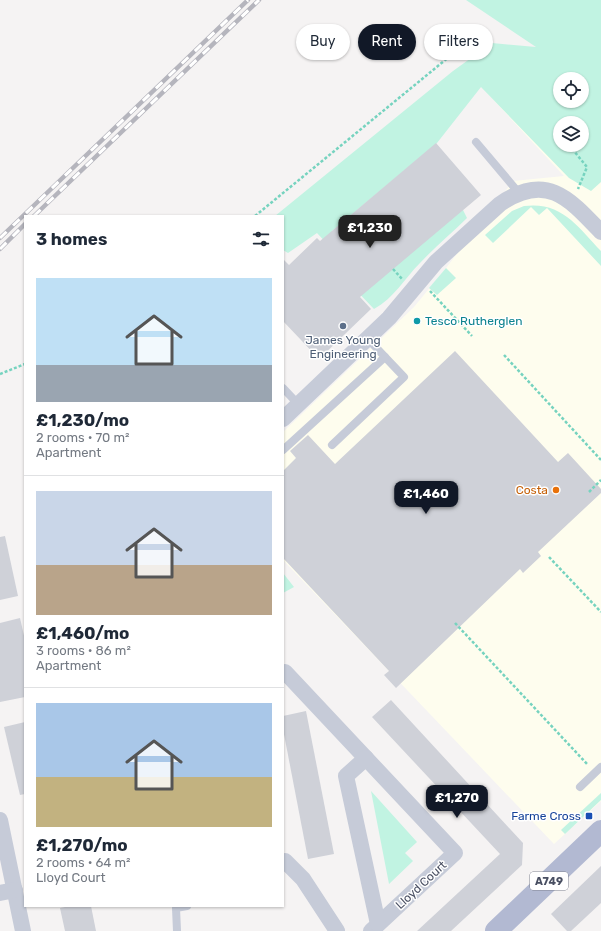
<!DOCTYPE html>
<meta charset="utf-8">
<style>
body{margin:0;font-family:Rubik,sans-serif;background:#f6f6f7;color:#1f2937;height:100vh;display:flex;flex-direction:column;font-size:15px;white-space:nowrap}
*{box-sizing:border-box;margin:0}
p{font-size:13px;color:#747a83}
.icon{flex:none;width:22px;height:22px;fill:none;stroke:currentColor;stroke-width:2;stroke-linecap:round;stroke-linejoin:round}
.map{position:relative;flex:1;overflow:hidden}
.panel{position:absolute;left:24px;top:215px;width:260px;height:692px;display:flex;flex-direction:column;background:#fff;border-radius:0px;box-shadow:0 1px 3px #0004}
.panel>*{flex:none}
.guide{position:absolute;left:296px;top:24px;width:245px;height:36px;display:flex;gap:8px}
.tools{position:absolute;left:553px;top:72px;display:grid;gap:8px}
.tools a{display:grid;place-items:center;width:36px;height:36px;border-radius:50%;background:#fff;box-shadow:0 1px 3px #0004;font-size:20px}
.price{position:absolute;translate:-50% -34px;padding:0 9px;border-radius:8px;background:#111827;color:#fff;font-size:13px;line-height:26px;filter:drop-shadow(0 1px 2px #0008)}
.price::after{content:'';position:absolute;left:50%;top:24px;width:12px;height:9px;margin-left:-6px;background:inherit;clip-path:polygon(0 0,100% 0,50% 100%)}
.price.selected{background:#222;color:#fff}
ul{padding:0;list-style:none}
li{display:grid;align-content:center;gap:8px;height:212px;padding:0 12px}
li+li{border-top:1px solid #e0e1e3}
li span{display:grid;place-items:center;height:124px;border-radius:0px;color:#555}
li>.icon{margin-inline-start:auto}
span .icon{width:72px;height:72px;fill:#fffc;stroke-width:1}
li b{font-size:17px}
h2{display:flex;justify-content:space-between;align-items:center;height:48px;padding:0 12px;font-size:17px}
.pill{padding:0 14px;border-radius:18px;background:#fff;box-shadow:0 1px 3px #0004;font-size:14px;line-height:36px}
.pill.selected{background:#111827;color:#fff}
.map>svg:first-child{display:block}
</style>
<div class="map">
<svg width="601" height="931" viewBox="0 0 601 931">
<rect width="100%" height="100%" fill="#f5f3f3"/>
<path fill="#fefdee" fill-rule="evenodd" d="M 601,15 L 601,801 L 554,844 L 283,560 L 283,432 L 414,307 L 446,268 L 513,181 L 564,176 L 487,93 ZM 560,79 L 582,79 L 582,101 L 560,101 ZM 560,123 L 582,123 L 582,145 L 560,145 Z"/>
<g fill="#c1f3e2" fill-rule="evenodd">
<path d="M 466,0 L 601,0 L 601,182 L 591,191 L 569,178 L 481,87 L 437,143 L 332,231 L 463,210 L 467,218 C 452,233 435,247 420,263 C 404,279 394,298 374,309 L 353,287 L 360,279 L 317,233 L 288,253 L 283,250 L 283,216 L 275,216 L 453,71 L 492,43 L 536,47 ZM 560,79 L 582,79 L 582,101 L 560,101 ZM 560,123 L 582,123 L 582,145 L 560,145 Z"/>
<path d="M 524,206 C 562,201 578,227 601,251 L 601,266 L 547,208 L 539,215 L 531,207 L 493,243 L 485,235 L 512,211 Z"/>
<path d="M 446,268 L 456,278 L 437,295 L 429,288 Z"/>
<path d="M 283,573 L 294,587 L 283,593 Z"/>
<path d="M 371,791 L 417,842 L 405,853 L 413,861 L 389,884 Z"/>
<path d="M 601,793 L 601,800 L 565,834 L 561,830 Z"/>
</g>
<g fill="#cfd1d8">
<path d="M 436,143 L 481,195 L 360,297 L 371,309 L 319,359 L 283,321 L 283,259 L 289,265 L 317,238 L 320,241 Z"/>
<path d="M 455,351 L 558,462 L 568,453 L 601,489 L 601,493 L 538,552 L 541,556 L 523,573 L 520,569 L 396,688 L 384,675 L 389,671 L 283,558 L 283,471 L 296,458 L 290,451 L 308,435 L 335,464 Z"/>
<path d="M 5,536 L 18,596 L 0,600 L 0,537 Z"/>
<path d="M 20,618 L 25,640 L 25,697 L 0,702 L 0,623 Z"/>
<path d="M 391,700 L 523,843 L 522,865 L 451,931 L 417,931 L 500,854 L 372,717 Z"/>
<path d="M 306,711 L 334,854 L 308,859 L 283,729 L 283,716 Z"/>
<path d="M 25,722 L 25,794 L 20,795 L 4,727 Z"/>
<path d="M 601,866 L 601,903 L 571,931 L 567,931 L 551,914 Z"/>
<path d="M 70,906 L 91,906 L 96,931 L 65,931 L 60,908 Z"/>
</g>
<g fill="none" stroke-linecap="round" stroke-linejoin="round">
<g stroke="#76d3bf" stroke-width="2.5" stroke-dasharray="3 2" stroke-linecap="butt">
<path d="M 569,145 L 587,167 L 578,189"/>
<path d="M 255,216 L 455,52"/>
<path d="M 393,269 L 402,279"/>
<path d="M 430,291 L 472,336"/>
<path d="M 504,355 L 601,460"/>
<path d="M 0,374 L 25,364"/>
<path d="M 589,492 L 601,480"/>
<path d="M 549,557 L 601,612"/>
<path d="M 455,623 L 588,765"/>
</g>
<g stroke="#c6cbd8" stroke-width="8">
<path d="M 476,142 L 519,193"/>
<path d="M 283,388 L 298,404"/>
<path d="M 332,445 L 404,377 L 385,357"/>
<path d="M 283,450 L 385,357 L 368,339"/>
<path d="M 580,787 L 601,767"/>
<path d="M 177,931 L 176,908 L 187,906"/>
</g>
<g stroke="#c6cbd8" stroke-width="16">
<path d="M 283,419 L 389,318 L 436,262 L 500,204 C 546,172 569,198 601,232"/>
<path d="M 285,672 L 455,853 L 371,931"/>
<path d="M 366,758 L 346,776 L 378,924"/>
<path d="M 0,820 L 23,931"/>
<path d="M 285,861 L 303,879 L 337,931"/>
<path d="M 0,893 L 15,890"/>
</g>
<path stroke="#b2b9d2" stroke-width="22" d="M 496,931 L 601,831"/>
<defs>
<g id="rail">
<path d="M 34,216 L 259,0"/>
<path d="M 0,238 L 248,0"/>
<path d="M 0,249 L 25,224"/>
</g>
</defs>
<use href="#rail" stroke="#b5b5bd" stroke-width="4.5"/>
<use href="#rail" stroke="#fff" stroke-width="3" stroke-dasharray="9" stroke-linecap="butt"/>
</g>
<circle fill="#0f9aa8" stroke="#fff" stroke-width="1.5" cx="417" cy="321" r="4"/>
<circle fill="#5c6f8a" stroke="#fff" stroke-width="1.5" cx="343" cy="326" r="4"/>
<circle fill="#e8710a" stroke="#fff" stroke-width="1.5" cx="556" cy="490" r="4"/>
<rect fill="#1a4fb4" stroke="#fff" stroke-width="1.5" x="585" y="812" width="8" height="8" rx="2"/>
<g text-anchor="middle" stroke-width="3" stroke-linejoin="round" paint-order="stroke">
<rect fill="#fff" stroke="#808491" stroke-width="1" x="530" y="872" width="38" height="18" rx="3"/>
<g font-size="11" font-weight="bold" fill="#494f62">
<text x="549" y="885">A749</text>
</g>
<g font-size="12" fill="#0d838f" stroke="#fff" text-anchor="start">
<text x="425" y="325">Tesco Rutherglen</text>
</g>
<g font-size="12" fill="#4e5e75" stroke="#fff">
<text x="343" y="344">James Young<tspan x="343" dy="14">Engineering</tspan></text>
</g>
<g font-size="12" fill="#c56008" stroke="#fff" text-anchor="end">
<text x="548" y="494">Costa</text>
</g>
<g font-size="12" fill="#164399" stroke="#fff" text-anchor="end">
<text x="581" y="820">Farme Cross</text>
</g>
<g font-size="12" fill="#494f62" stroke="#fff">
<text transform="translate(421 885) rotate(-43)" y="4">Lloyd Court</text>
</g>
</g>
</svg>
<div class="tools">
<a><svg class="icon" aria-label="locate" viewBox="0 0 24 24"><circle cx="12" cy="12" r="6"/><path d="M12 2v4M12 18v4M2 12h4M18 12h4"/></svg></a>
<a><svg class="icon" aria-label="layers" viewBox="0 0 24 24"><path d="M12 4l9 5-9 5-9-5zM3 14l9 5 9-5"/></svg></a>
</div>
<b class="price selected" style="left:370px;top:249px">£1,230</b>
<b class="price" style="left:426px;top:515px">£1,460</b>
<b class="price" style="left:457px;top:819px">£1,270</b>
<div class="guide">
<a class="pill">Buy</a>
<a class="pill selected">Rent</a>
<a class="pill">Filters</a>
</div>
<section class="panel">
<h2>3 homes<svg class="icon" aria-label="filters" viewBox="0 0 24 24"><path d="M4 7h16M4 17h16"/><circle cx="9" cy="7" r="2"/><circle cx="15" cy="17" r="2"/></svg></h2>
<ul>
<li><span style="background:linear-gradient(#bfe0f5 70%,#9aa5b1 0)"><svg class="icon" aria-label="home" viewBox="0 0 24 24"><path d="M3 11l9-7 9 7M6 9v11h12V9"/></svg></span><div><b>£1,230/mo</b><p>2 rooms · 70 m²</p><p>Apartment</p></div></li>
<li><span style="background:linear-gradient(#c9d6e8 60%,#b9a48a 0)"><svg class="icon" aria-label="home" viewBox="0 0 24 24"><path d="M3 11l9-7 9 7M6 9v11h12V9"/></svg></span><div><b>£1,460/mo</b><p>3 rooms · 86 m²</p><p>Apartment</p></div></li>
<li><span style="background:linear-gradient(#a9c7e8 60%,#c2b280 0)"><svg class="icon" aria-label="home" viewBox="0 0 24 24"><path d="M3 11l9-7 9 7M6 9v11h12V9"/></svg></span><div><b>£1,270/mo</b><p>2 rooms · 64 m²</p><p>Lloyd Court</p></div></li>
</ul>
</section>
</div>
